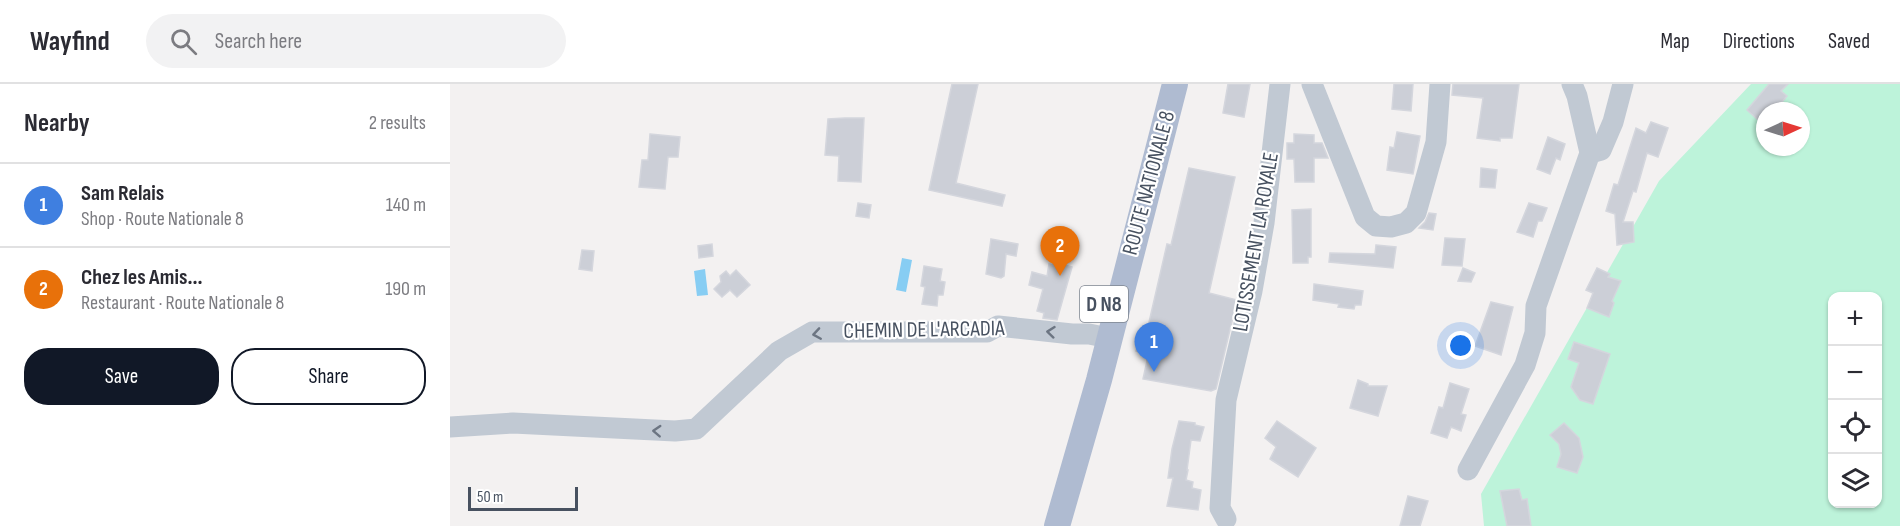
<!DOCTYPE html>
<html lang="en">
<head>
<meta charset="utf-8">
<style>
	:root { --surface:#fff; --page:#f2f2f3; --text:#2b2b33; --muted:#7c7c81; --line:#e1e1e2; --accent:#111827 }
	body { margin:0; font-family:"Sofia Sans Condensed",sans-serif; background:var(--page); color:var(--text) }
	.controls { position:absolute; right:18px; bottom:18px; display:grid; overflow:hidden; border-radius:12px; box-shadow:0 2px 4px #0004 }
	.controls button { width:54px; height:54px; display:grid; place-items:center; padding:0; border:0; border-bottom:2px solid var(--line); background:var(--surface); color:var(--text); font:30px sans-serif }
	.compass { position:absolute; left:1306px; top:18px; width:54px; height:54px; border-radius:50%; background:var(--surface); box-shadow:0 2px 4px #0004; rotate:86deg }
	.scale { position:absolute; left:18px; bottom:15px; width:110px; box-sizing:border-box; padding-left:6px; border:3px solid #475160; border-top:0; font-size:16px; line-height:21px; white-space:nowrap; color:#475160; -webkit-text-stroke:4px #fff; paint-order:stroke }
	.you { position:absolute; left:1011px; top:262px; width:21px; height:21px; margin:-15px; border:4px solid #fff; border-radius:50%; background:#1a73e8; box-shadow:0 0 0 9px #1a73e833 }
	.badge { display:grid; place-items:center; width:39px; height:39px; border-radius:50%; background:var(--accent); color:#fff; font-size:20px; font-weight:700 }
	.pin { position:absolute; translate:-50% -50px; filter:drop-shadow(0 2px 3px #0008) }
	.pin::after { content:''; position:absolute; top:32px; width:21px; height:18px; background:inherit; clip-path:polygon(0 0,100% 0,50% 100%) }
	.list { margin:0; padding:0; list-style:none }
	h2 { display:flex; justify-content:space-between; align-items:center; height:78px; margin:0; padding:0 24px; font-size:26px }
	h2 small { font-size:20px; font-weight:400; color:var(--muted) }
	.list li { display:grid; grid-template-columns:39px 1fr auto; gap:18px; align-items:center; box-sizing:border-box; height:84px; padding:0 24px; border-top:2px solid var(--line) }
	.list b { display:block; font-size:22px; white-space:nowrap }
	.list p { margin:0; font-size:20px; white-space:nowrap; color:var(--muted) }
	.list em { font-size:20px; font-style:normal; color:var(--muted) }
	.actions { display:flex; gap:12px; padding:18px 24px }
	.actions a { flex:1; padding:14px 0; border:2px solid var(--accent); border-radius:24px; text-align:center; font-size:21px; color:var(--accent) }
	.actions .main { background:var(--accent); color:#fff }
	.icon { flex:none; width:33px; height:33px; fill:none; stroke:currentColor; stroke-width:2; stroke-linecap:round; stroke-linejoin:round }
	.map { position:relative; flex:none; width:1450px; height:442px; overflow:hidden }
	header { display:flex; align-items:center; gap:36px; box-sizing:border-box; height:84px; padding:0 30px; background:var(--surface); border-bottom:2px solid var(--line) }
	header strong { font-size:28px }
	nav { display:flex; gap:33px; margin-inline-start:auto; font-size:21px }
	.search { width:420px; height:54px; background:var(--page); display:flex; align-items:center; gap:15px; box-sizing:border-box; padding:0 21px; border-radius:33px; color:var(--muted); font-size:22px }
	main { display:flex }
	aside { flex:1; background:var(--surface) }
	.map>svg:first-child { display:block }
</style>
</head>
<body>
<header>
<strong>Wayfind</strong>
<div class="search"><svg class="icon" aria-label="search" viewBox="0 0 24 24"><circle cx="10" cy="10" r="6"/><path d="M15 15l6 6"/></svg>Search here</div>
<nav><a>Map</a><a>Directions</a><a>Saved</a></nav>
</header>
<main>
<aside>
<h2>Nearby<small>2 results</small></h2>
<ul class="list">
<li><span class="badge" style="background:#3f7fe0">1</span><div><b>Sam Relais</b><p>Shop · Route Nationale 8</p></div><em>140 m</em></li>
<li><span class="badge" style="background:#e8710a">2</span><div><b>Chez les Amis...</b><p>Restaurant · Route Nationale 8</p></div><em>190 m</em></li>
</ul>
<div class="actions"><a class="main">Save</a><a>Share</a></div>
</aside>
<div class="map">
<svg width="1450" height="442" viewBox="0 0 1450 442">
	<rect width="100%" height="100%" fill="#f3f1f1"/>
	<path fill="#bdf3da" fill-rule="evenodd" d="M 1301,0 L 1450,0 L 1450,442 L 1034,442 L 1031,410 L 1209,97 ZM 1315,27 L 1351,27 L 1351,63 L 1315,63 ZM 1382,213 L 1428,213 L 1428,420 L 1382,420 Z"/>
	<g fill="#87cdf3">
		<path d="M 452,174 L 462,176 L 456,208 L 446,206 Z"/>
		<path d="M 255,185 L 258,211 L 247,212 L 244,187 Z"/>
	</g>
	<g fill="#cccfd7" stroke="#d4d6dd" stroke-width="1.5">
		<path d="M 502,0 L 528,0 L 506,99 L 555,111 L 552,122 L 479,106 Z"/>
		<path d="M 778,0 L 800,0 L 794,33 L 773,29 Z"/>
		<path d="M 944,0 L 963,0 L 961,27 L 942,25 Z"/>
		<path d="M 1003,0 L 1069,0 L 1062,54 L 1050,54 L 1050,57 L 1027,54 L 1033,14 L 1002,11 Z"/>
		<path d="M 1319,0 L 1338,0 L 1331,7 L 1337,12 L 1332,18 L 1335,20 L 1329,27 L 1315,27 L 1315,42 L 1297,26 Z"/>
		<path d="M 395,34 L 414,34 L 411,98 L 388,97 L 389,72 L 375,71 L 378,35 Z"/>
		<path d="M 1201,38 L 1218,44 L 1208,73 L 1197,69 L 1186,108 L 1183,107 L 1173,138 L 1183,138 L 1184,158 L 1167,161 L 1165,130 L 1156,127 L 1164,100 L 1168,101 L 1186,44 L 1196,49 Z"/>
		<path d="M 947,48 L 970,52 L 963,90 L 937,86 L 940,63 L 944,64 Z"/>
		<path d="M 200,50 L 230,53 L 228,73 L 218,73 L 215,105 L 189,103 L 192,76 L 198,76 Z"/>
		<path d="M 844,50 L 864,51 L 864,59 L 872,59 L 878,74 L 864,74 L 864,98 L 845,98 L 844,75 L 837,75 L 837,59 L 844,59 Z"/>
		<path d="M 1098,53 L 1115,60 L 1110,76 L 1106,74 L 1100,90 L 1087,85 Z"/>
		<path d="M 739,84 L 785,93 L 759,209 L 787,216 L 766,305 L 761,307 L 693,295 L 697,277 L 695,270 L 686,267 L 692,246 L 697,247 L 717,160 L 721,161 Z"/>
		<path d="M 1031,84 L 1047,86 L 1045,104 L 1030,103 Z"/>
		<path d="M 408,119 L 421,121 L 419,134 L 406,132 Z"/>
		<path d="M 1079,119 L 1097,124 L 1092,137 L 1088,137 L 1083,153 L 1067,148 Z"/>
		<path d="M 861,125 L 861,173 L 858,173 L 858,179 L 843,179 L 842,126 Z"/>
		<path d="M 979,129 L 986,130 L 983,146 L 969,144 L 975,138 Z"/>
		<path d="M 995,154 L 1015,155 L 1012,182 L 992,181 Z"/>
		<path d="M 541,155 L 568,160 L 566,172 L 556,170 L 554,192 L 551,194 L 536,190 Z"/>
		<path d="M 262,160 L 263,172 L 249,174 L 248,162 Z"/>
		<path d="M 926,161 L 946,163 L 943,184 L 879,178 L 880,169 L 925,170 Z"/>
		<path d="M 132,166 L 144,167 L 142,187 L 129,185 Z"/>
		<path d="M 604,178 L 622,183 L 607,236 L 593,234 L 594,229 L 587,227 L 593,205 L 579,201 L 582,188 L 597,192 L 599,180 L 603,181 Z"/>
		<path d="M 474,182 L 492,185 L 490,197 L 495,198 L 493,211 L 488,211 L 487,222 L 472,220 L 475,203 L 471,202 Z"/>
		<path d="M 1013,184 L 1025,189 L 1021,198 L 1008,197 Z"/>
		<path d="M 1147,184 L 1160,190 L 1158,193 L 1171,197 L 1162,217 L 1164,219 L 1159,233 L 1137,224 L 1143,209 L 1136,206 Z"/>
		<path d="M 286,186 L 300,201 L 287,213 L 280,206 L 272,213 L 264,205 L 271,198 L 270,192 L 276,187 L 280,192 Z"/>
		<path d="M 864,200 L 913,207 L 911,221 L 905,221 L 904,225 L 888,223 L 889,220 L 863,216 Z"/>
		<path d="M 1041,218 L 1063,223 L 1051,271 L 1025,262 Z"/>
		<path d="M 1124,258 L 1160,270 L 1143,320 L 1130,316 L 1121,303 L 1129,279 L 1118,275 Z"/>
		<path d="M 908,296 L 918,300 L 918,302 L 937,302 L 928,332 L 900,324 Z"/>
		<path d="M 1000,299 L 1019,305 L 1011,330 L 1016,331 L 1011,347 L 1001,343 L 997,354 L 981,349 L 989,323 L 993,324 Z"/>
		<path d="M 729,337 L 745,339 L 745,341 L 754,343 L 750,357 L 741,356 L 737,386 L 738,386 L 736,396 L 743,398 L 742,404 L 751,406 L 748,426 L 717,422 L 723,394 L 718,394 L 722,365 Z"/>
		<path d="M 827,337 L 866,364 L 848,393 L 820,375 L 826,363 L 815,354 Z"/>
		<path d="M 1114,339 L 1129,354 L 1133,373 L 1127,389 L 1107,383 L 1111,370 L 1109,360 L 1100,351 Z"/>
		<path d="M 1069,405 L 1072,416 L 1077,415 L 1081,442 L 1057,442 L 1050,407 Z"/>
		<path d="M 958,412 L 978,417 L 970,442 L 950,442 Z"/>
	</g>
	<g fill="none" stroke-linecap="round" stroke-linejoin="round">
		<g stroke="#c1c9d3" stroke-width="21">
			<path d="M 862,0 L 915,133 L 926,142 L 941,143 L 956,139 L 966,129 L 986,58 L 990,0"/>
			<path d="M 1140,69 L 1151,66 L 1163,38 L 1173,0"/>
			<path d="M 0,343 L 63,339 L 225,347 L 246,345 L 329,267 L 362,248 L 537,248 L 548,242 L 622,250 L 639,250 L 659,254"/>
			<path d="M 1018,386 L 1075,281 L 1085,249 L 1086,222 L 1140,69 L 1127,12 L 1122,0"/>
			<path d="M 776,435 L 770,424 L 776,316 L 802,207 L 814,139 L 830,0"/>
		</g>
		<path stroke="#afbbd1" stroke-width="26" d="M 607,442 L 649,296 L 725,0"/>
	</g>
	<defs><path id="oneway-chevron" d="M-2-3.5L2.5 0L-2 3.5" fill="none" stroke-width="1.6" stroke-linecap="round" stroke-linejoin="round" transform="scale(1.5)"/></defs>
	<g stroke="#6c7582">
		<use href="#oneway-chevron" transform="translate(601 248) rotate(-174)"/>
		<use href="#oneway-chevron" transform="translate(367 250) rotate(171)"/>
		<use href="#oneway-chevron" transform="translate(207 347) rotate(-177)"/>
	</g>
	<g text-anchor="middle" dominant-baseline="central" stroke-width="4.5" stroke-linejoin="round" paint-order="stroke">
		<rect fill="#fff" stroke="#7e8590" stroke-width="1.5" x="630" y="202" width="48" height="36" rx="4.5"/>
		<g font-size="21" font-weight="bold" fill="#475160">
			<text x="654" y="220">D N8</text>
		</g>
		<g font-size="22" fill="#475160" stroke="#fff">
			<text transform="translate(699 99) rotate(-75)">ROUTE NATIONALE 8</text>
			<text transform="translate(806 158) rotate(-80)">LOTISSEMENT LA ROYALE</text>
			<text transform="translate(474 246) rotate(-1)">CHEMIN DE L'ARCADIA</text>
		</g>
	</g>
</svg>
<div class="controls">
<button>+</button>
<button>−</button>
<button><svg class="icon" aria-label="locate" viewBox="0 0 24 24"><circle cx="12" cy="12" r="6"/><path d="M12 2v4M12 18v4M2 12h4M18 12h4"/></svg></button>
<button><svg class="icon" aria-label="layers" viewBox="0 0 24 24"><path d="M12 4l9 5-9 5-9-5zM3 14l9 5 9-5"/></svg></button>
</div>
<svg class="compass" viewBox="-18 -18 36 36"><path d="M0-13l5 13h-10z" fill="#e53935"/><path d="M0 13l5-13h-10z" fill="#7c7c81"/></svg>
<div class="scale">50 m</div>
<div class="you"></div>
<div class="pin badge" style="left:704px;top:288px;background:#3f7fe0">1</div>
<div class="pin badge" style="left:610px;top:192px;background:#e8710a">2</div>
</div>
</main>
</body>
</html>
